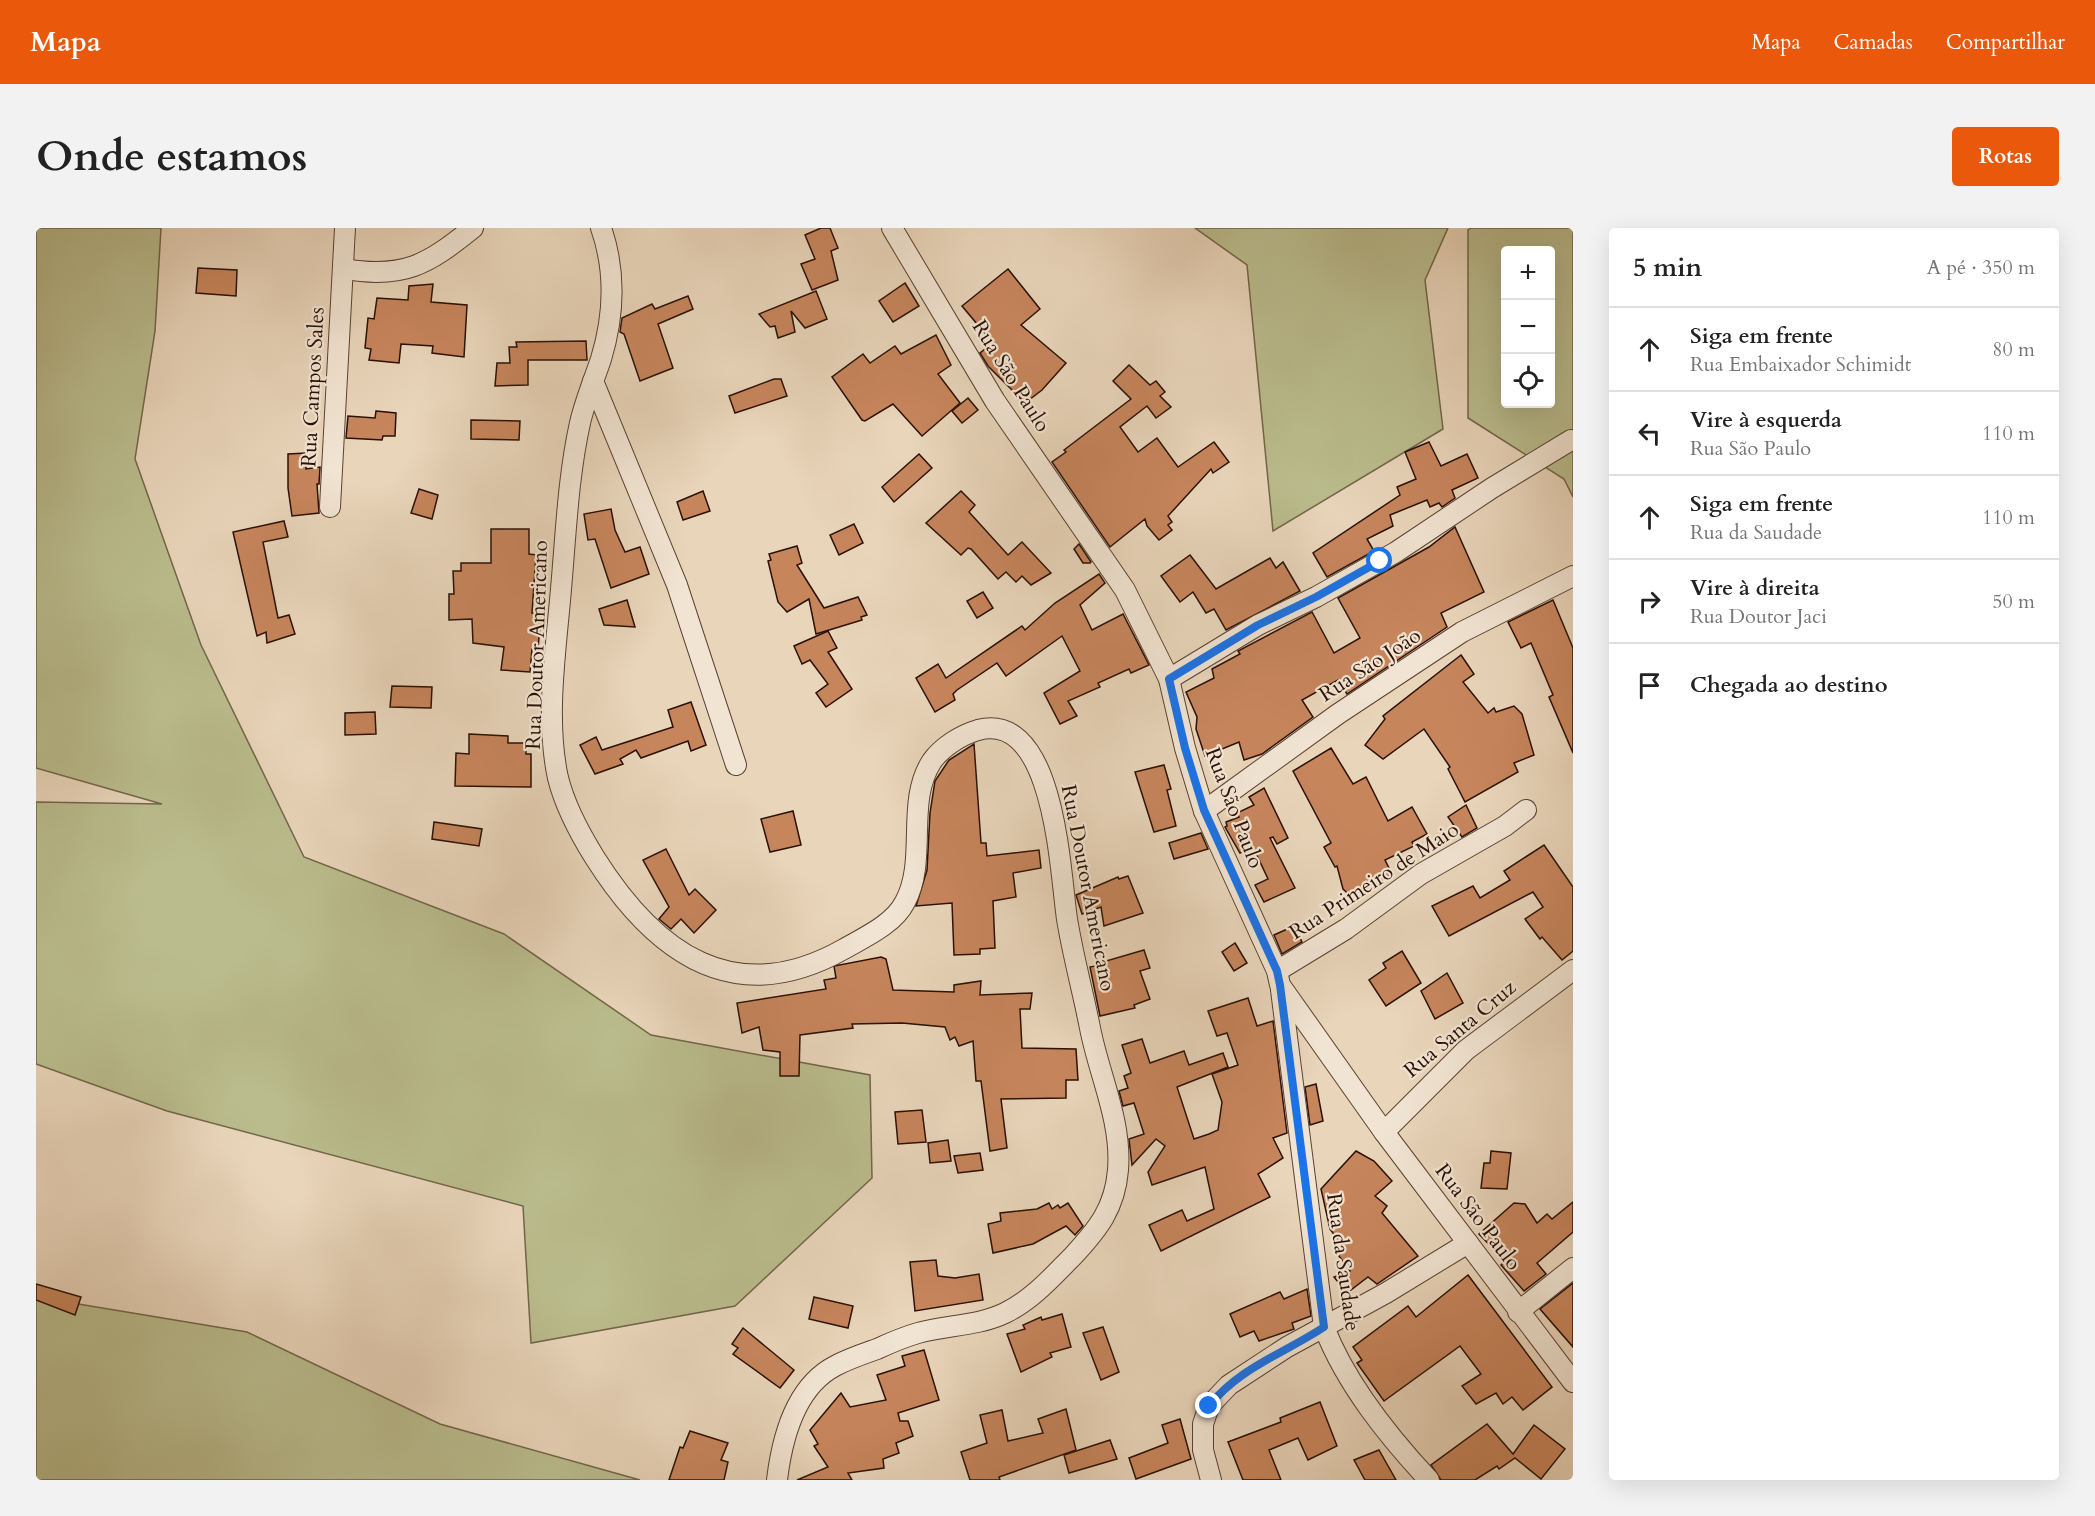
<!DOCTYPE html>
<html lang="pt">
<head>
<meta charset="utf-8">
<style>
	:root { --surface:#fff; --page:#f2f2f2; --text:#222; --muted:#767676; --line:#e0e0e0; --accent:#ea580c }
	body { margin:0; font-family:Cardo,serif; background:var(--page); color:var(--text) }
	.controls { position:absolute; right:18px; top:18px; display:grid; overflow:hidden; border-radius:6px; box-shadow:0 6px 24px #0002 }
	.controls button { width:54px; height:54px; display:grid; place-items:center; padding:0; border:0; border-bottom:2px solid var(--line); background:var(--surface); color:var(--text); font:30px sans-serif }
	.stop { position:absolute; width:18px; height:18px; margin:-14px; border:4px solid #1a73e8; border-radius:50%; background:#fff }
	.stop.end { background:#1a73e8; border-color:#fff; box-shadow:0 2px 6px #0008 }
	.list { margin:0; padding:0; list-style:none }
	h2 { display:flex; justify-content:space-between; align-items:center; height:78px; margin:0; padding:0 24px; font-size:26px }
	h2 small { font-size:20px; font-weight:400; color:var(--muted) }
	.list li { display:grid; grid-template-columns:39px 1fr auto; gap:18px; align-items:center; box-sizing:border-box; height:84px; padding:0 24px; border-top:2px solid var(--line) }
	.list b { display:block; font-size:22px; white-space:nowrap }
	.list p { margin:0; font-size:20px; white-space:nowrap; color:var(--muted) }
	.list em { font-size:20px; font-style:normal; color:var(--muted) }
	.icon { flex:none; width:33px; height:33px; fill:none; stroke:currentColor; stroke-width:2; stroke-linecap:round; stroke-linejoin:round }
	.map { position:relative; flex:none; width:1537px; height:1252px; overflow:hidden; border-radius:6px }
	header { display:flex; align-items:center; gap:36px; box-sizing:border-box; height:84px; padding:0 30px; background:var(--accent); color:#fff }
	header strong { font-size:28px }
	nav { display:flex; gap:33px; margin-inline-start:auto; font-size:21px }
	.intro { display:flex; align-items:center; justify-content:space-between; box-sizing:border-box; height:144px; padding:0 36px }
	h1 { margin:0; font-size:42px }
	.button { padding:15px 27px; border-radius:6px; background:var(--accent); color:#fff; font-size:21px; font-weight:700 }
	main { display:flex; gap:36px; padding:0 36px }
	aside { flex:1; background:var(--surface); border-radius:6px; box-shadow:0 6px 24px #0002 }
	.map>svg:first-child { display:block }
</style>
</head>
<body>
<header>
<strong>Mapa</strong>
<nav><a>Mapa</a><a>Camadas</a><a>Compartilhar</a></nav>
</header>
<div class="intro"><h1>Onde estamos</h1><a class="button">Rotas</a></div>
<main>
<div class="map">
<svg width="1537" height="1252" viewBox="0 0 1537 1252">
	<rect width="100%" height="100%" fill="#e9d5ba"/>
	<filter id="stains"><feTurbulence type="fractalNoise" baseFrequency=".00333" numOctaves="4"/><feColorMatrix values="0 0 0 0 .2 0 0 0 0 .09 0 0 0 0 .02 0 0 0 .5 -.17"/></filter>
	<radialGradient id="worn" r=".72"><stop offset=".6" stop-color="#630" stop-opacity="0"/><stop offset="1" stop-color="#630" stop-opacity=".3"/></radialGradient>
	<g fill="#babc8d" stroke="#726649" stroke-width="1.5" fill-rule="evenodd">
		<path d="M 0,0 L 125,0 L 119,103 L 99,231 L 165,417 L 268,629 L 468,706 L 615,807 L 834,847 L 836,950 L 699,1078 L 495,1115 L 487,978 L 131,883 L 0,836 L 0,574 L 126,576 L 0,540 Z"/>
		<path d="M 1159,0 L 1412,0 L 1389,52 L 1407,201 L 1237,303 L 1211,37 Z"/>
		<path d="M 1435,0 L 1537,0 L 1537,269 L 1528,251 L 1432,190 L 1432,2 ZM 1470,22 L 1514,22 L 1514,176 L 1470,176 Z"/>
		<path d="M 0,1069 L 211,1104 L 404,1196 L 604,1252 L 0,1252 Z"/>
	</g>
	<g fill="#c7855c" stroke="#2a1005" stroke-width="1.5">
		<path d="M 785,0 L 794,0 L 802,20 L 795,23 L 802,52 L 776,62 L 765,36 L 779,31 L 769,7 Z"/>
		<path d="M 162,40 L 201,42 L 200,68 L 160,65 Z"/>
		<path d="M 972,41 L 1004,81 L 985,97 L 1030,135 L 1006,162 L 989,175 L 952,138 L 944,125 L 957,115 L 926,78 Z"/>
		<path d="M 869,55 L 883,78 L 857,94 L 843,73 Z"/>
		<path d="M 397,56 L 395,74 L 431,77 L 428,129 L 396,125 L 397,118 L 365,116 L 363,135 L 333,132 L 335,121 L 329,120 L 332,90 L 338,91 L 341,70 L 372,72 L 373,58 Z"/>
		<path d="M 780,63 L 791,91 L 769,100 L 755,83 L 759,104 L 742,110 L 739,98 L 734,99 L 723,86 Z"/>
		<path d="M 652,68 L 657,81 L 622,96 L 637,140 L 604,153 L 588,106 L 584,104 L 586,90 L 616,76 L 619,81 Z"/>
		<path d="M 900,107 L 915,137 L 902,146 L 924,175 L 886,208 L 857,176 L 829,193 L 826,192 L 796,149 L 827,126 L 834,135 L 859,118 L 865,126 Z"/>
		<path d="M 550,113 L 551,132 L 492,132 L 492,157 L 459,158 L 461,135 L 474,135 L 473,119 L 481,119 L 480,114 Z"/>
		<path d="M 1093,137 L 1114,157 L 1120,153 L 1129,164 L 1124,168 L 1135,179 L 1120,190 L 1111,178 L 1084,199 L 1102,224 L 1121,210 L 1142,239 L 1178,214 L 1193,234 L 1177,245 L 1175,241 L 1132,288 L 1136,294 L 1132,297 L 1136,302 L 1123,312 L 1111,298 L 1109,291 L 1074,319 L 1016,234 L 1030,224 L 1028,222 L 1095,171 L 1077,153 Z"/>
		<path d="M 738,151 L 745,151 L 751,168 L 699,185 L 693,168 Z"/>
		<path d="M 932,170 L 942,182 L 926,195 L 916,183 Z"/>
		<path d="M 340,183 L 360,185 L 359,208 L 347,208 L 346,212 L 310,210 L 312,188 L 339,190 Z"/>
		<path d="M 435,192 L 484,193 L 483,212 L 435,211 Z"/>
		<path d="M 1393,214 L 1405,238 L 1431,226 L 1442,250 L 1416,262 L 1419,270 L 1406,279 L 1403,275 L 1394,279 L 1391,272 L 1354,287 L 1357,298 L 1331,311 L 1338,323 L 1291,349 L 1277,325 L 1364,267 L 1361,259 L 1380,251 L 1369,224 Z"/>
		<path d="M 270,225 L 270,241 L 284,239 L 283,256 L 281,256 L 283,285 L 256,288 L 252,260 L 252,226 Z"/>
		<path d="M 883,226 L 896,240 L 858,274 L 846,259 Z"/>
		<path d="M 383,261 L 402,267 L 396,291 L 375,285 Z"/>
		<path d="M 667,263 L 674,283 L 647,292 L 641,274 Z"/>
		<path d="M 925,263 L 939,277 L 933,284 L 972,327 L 986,314 L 1015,345 L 995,357 L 986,348 L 980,354 L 970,344 L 962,351 L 935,321 L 932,320 L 925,327 L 890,295 Z"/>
		<path d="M 575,281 L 579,302 L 589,324 L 604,319 L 613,346 L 575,360 L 559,311 L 552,312 L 548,286 Z"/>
		<path d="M 248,293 L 252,309 L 227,314 L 242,390 L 253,387 L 259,406 L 231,415 L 230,404 L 221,408 L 197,304 Z"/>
		<path d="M 818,296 L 827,315 L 803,327 L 794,307 Z"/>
		<path d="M 1419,299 L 1448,364 L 1405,385 L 1411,399 L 1311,466 L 1302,452 L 1266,472 L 1277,489 L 1226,526 L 1208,532 L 1203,514 L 1169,528 L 1160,501 L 1161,489 L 1150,464 L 1178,450 L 1176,441 L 1204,426 L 1202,423 L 1276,384 L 1298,425 L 1324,410 L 1302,370 L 1393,319 Z"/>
		<path d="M 455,301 L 493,301 L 493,326 L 500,327 L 496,385 L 505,386 L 502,421 L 496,421 L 494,444 L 465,442 L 468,419 L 437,415 L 436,391 L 413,392 L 413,366 L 418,366 L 417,343 L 425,343 L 425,335 L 455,335 Z"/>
		<path d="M 1043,316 L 1055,334 L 1054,335 L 1047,335 L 1038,321 Z"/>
		<path d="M 761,318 L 766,335 L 761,337 L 788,380 L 822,369 L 831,387 L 825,389 L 826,392 L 780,406 L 773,371 L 751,384 L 742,374 L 732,333 L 735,332 L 733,326 Z"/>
		<path d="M 1154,327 L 1180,361 L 1234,330 L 1240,340 L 1247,334 L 1264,363 L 1190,402 L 1178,381 L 1170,385 L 1157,364 L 1144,374 L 1125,348 Z"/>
		<path d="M 1063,346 L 1069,355 L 1044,377 L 1056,402 L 1087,386 L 1113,437 L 1095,445 L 1093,441 L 1062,455 L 1064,459 L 1032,473 L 1041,488 L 1024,496 L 1008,465 L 1044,443 L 1026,408 L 970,448 L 961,435 L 921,462 L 917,466 L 919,472 L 899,484 L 880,450 L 902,436 L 910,450 L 986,398 L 989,402 L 1019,375 Z"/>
		<path d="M 947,364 L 957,380 L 941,390 L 931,373 Z"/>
		<path d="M 591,372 L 599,399 L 568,397 L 563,381 Z"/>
		<path d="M 1517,372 L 1537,420 L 1537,525 L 1513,469 L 1517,467 L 1495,415 L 1485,420 L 1472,394 Z"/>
		<path d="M 792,403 L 801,420 L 792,424 L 816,461 L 790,479 L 780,465 L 792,456 L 774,432 L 766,436 L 758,418 Z"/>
		<path d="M 1425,427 L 1438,446 L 1427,454 L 1452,485 L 1458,480 L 1460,484 L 1478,478 L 1486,486 L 1498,527 L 1478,535 L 1482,544 L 1429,574 L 1412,541 L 1414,539 L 1388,501 L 1347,531 L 1329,517 L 1349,491 L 1347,488 Z"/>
		<path d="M 356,458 L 396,459 L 395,480 L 354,479 Z"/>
		<path d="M 655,474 L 670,517 L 655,523 L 652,513 L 605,530 L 600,522 L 584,531 L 587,536 L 559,546 L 544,517 L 560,509 L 566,522 L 637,499 L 632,482 Z"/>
		<path d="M 339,484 L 340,506 L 309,507 L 309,485 Z"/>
		<path d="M 433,506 L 472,508 L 472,515 L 490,515 L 490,526 L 495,526 L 495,559 L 419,558 L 420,525 L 433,526 Z"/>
		<path d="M 938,516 L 945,615 L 950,615 L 951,628 L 1003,622 L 1005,640 L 977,645 L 980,669 L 957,673 L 959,720 L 944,721 L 944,726 L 918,727 L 916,675 L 880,678 L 891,642 L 894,585 L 899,553 L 913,532 Z"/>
		<path d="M 1295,520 L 1317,556 L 1330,549 L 1352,593 L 1376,579 L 1391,606 L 1376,614 L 1378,618 L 1349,632 L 1357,648 L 1315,668 L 1307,661 L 1301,638 L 1299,639 L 1288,619 L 1295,615 L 1257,543 Z"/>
		<path d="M 1128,537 L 1135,561 L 1131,562 L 1140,598 L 1118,604 L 1099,544 Z"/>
		<path d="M 1228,560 L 1252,610 L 1241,616 L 1237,609 L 1234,610 L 1259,660 L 1228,674 L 1219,657 L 1232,651 L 1217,619 L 1204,625 L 1189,599 L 1191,598 L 1190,594 L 1203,589 L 1201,585 L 1218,577 L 1213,569 Z"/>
		<path d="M 1430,577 L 1441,600 L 1426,609 L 1412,589 Z"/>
		<path d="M 757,583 L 765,617 L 734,624 L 725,591 Z"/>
		<path d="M 398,594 L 446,601 L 443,618 L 396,611 Z"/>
		<path d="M 1165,605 L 1172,621 L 1138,631 L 1133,615 Z"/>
		<path d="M 1508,617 L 1537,659 L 1537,723 L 1526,732 L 1506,709 L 1504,711 L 1489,691 L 1507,679 L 1497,664 L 1413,708 L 1396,678 L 1437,658 L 1444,670 L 1474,652 L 1468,643 Z"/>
		<path d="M 630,621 L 653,667 L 659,661 L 680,682 L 658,705 L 645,691 L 635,701 L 623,691 L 633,679 L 607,632 Z"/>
		<path d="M 1092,648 L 1107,685 L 1068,698 L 1065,679 L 1046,686 L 1040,667 L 1082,649 L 1083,651 Z"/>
		<path d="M 1258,698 L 1266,714 L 1246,726 L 1238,707 Z"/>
		<path d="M 1199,715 L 1211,735 L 1198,743 L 1186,724 Z"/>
		<path d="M 1108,722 L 1114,740 L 1104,743 L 1114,771 L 1098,777 L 1099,780 L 1064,788 L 1054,739 L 1070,736 L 1070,733 Z"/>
		<path d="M 1366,723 L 1385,755 L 1350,778 L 1333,752 L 1350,740 L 1347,735 Z"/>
		<path d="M 845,729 L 850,731 L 857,762 L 918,764 L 918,757 L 945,753 L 944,767 L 996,765 L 994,781 L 984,781 L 986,820 L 1040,821 L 1042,852 L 1030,852 L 1030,870 L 965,871 L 971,920 L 954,923 L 945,853 L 940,853 L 937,813 L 923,818 L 919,809 L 914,812 L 909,799 L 866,795 L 816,796 L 817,800 L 764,807 L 763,848 L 744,848 L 744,824 L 727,822 L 723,799 L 706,805 L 701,775 L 790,761 L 788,752 L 800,750 L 798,738 Z"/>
		<path d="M 1411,745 L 1427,775 L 1399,791 L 1385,763 Z"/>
		<path d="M 1212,770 L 1221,798 L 1237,793 L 1251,905 L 1237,910 L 1247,930 L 1222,946 L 1234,969 L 1125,1023 L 1113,997 L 1146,982 L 1151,993 L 1178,981 L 1169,939 L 1116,957 L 1112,944 L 1129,918 L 1120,911 L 1096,937 L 1093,911 L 1108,906 L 1098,875 L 1087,878 L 1083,863 L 1092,860 L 1088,848 L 1095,845 L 1086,817 L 1106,811 L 1114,835 L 1148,823 L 1153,837 L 1187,825 L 1192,839 L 1141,859 L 1158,911 L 1173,906 L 1182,902 L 1186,874 L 1176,846 L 1202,837 L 1191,805 L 1181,808 L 1172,783 Z"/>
		<path d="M 1280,856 L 1287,893 L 1274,897 L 1269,859 Z"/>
		<path d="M 886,882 L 890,914 L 862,916 L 859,884 Z"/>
		<path d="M 912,912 L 915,933 L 894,935 L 892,915 Z"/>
		<path d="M 1320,923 L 1338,933 L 1356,953 L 1339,968 L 1351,978 L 1346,985 L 1382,1028 L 1341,1056 L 1332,1049 L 1311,1065 L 1298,1049 L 1314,1043 L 1300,1024 L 1307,1019 L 1294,1001 L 1285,961 Z"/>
		<path d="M 1455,923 L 1475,925 L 1471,961 L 1445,960 L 1448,935 L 1454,935 Z"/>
		<path d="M 944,925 L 947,942 L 922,945 L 918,928 Z"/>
		<path d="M 1537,974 L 1537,1004 L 1501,1035 L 1510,1046 L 1488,1063 L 1465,1037 L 1469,1033 L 1443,1006 L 1478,975 L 1489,976 L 1501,995 L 1511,986 L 1516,991 Z"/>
		<path d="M 1013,975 L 1016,981 L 1022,977 L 1024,980 L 1032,975 L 1047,998 L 1039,1007 L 1030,998 L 997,1016 L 957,1025 L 952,996 L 965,993 L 964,985 L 1001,981 Z"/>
		<path d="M 900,1032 L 902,1048 L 919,1050 L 943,1046 L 947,1072 L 879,1083 L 874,1034 Z"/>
		<path d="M 1432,1047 L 1516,1159 L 1487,1182 L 1476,1169 L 1467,1176 L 1460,1165 L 1440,1176 L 1426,1158 L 1445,1146 L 1424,1118 L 1348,1173 L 1321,1135 L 1326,1132 L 1317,1119 L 1372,1078 L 1380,1089 Z"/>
		<path d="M 1537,1055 L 1537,1119 L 1504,1081 Z"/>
		<path d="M 0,1056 L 45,1069 L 39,1087 L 0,1072 Z"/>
		<path d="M 1271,1061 L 1275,1088 L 1256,1095 L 1258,1101 L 1223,1113 L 1218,1103 L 1204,1109 L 1194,1086 L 1244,1064 L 1248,1071 Z"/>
		<path d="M 778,1069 L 817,1078 L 812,1100 L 773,1091 Z"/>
		<path d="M 1026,1086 L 1035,1119 L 1014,1125 L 1016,1129 L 985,1144 L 971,1106 L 989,1101 L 987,1097 L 1005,1089 L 1006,1092 Z"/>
		<path d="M 1067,1099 L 1083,1144 L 1065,1152 L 1047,1105 Z"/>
		<path d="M 707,1100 L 758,1142 L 744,1160 L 697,1126 L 702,1120 L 696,1116 Z"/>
		<path d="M 888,1122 L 903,1172 L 862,1185 L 864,1193 L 872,1193 L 877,1208 L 860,1215 L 863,1225 L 847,1231 L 848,1240 L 812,1245 L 816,1252 L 761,1252 L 792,1239 L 778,1218 L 782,1216 L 774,1202 L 805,1165 L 814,1179 L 850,1172 L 841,1147 L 869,1138 L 866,1128 Z"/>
		<path d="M 1284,1174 L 1301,1218 L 1272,1232 L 1262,1210 L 1233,1222 L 1245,1252 L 1207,1252 L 1192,1214 L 1245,1194 L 1244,1190 Z"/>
		<path d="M 1030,1181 L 1040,1222 L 963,1249 L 964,1252 L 934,1252 L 925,1224 L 951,1215 L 944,1187 L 966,1182 L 972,1213 L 1007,1205 L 1002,1191 Z"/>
		<path d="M 1144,1191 L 1155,1231 L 1100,1251 L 1093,1230 L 1132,1215 L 1126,1197 Z"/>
		<path d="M 1451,1196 L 1477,1226 L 1498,1197 L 1529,1221 L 1505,1251 L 1479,1230 L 1463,1241 L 1461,1238 L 1439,1252 L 1405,1252 L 1395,1237 Z"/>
		<path d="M 654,1203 L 692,1215 L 685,1232 L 692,1234 L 688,1252 L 633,1252 L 644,1219 L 647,1220 Z"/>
		<path d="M 1074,1212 L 1081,1231 L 1033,1245 L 1028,1227 Z"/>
		<path d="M 1343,1222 L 1360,1252 L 1329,1252 L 1318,1232 Z"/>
	</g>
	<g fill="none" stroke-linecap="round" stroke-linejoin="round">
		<defs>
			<g id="street">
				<path d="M 565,0 C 580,43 578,88 565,131 C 558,152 549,173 544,195 C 532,249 530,305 525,361 C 520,422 509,490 522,550 C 529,578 544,606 559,630 C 619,725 698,783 808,721 C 829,709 858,696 869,674 C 892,631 869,574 896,533 C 906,519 925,507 942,502 C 1019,482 1024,644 1031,691 C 1037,728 1047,764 1054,800 C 1063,847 1086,893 1082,942 C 1079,980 1062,1001 1037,1028 C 1016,1049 996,1072 969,1085 C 942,1098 911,1097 882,1105 C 868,1109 854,1115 841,1121 C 827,1126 812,1131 799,1138 C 759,1159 746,1210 741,1252"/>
				<path d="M 856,0 L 959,173 L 1089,362 L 1133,451 L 1149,520 L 1168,583 L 1241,743 L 1244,757 L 1348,904 L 1537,1154"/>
				<path d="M 308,41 C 368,51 391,37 437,0"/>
				<path d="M 557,153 L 641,357 L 700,537"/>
				<path d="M 294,279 L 309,0"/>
				<path d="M 1133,451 L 1222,397 L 1280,369 L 1360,324 L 1456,260 L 1535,212"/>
				<path d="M 1168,583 L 1302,486 L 1426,404 L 1537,348"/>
				<path d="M 1241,743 L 1310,701 L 1385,646 L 1469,598 L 1490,582"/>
				<path d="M 1245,762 L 1288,1099 C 1310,1156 1352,1208 1393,1252"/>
				<path d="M 1348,904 L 1430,822 L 1537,742"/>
				<path d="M 1482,1084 L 1537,1040"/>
				<path d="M 1175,1252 L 1167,1222 L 1167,1196 L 1173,1178 L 1193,1157 L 1251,1119 L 1350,1065 L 1432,1015"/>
			</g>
		</defs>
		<use href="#street" stroke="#5a4132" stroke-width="22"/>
		<use href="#street" stroke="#f1e4d2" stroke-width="20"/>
	</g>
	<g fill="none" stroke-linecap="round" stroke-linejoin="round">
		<path stroke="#1a73e8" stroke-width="8" d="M 1173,1178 C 1204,1139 1249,1125 1288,1099 L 1244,757 L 1241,743 L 1168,582 L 1149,520 L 1133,451 L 1222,397 L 1280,369 L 1344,333"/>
	</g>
	<g text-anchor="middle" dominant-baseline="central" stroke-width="4.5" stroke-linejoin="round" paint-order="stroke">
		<g font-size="21" fill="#2a1005" stroke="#f1e4d2">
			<text transform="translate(975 148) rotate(58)">Rua São Paulo</text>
			<text transform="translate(277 159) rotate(-87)">Rua Campos Sales</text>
			<text transform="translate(501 417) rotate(-88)">Rua Doutor Americano</text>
			<text transform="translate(1334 437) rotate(-33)">Rua São João</text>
			<text transform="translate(1198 580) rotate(69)">Rua São Paulo</text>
			<text transform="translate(1338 653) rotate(-33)">Rua Primeiro de Maio</text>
			<text transform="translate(1052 660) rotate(79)">Rua Doutor Americano</text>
			<text transform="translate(1424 801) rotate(-40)">Rua Santa Cruz</text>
			<text transform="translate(1442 989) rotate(53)">Rua São Paulo</text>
			<text transform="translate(1307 1034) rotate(82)">Rua da Saudade</text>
		</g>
	</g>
	<rect width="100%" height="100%" filter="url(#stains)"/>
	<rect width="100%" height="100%" fill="url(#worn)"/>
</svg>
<div class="controls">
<button>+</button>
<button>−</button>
<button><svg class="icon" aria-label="locate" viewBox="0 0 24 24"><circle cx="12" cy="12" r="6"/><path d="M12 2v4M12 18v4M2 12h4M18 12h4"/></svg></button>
</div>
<div class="stop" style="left:1344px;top:333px"></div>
<div class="stop end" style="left:1173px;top:1178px"></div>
</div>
<aside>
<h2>5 min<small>A pé · 350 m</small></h2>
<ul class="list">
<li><svg class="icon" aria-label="ahead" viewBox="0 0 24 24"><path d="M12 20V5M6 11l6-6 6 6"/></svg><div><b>Siga em frente</b><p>Rua Embaixador Schimidt</p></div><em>80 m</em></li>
<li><svg class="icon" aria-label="left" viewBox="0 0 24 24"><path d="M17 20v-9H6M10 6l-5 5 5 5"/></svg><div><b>Vire à esquerda</b><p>Rua São Paulo</p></div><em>110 m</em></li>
<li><svg class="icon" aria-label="ahead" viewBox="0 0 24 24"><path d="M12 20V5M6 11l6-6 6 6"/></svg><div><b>Siga em frente</b><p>Rua da Saudade</p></div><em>110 m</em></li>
<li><svg class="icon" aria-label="right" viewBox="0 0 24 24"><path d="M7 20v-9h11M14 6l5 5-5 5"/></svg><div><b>Vire à direita</b><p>Rua Doutor Jaci</p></div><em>50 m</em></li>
<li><svg class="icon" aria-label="arrive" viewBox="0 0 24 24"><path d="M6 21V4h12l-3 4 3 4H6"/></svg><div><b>Chegada ao destino</b></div></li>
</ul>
</aside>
</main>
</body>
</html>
